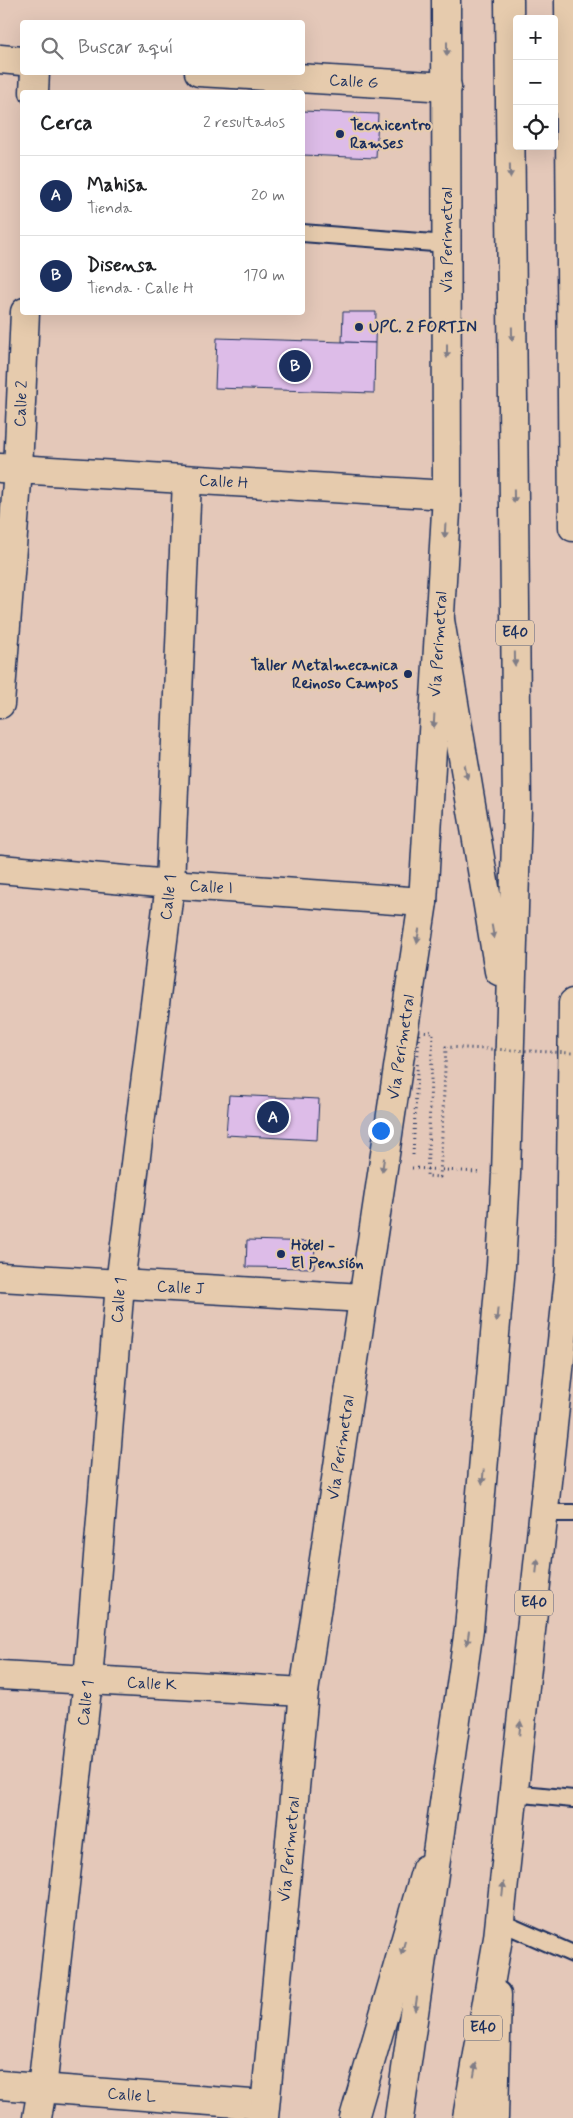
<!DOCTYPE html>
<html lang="es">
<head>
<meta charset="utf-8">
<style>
	:root { --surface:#fff; --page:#f6f6f6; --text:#202124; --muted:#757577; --line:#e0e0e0; --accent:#1b2f5e }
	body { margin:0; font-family:Mynerve,sans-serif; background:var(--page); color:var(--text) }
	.controls { position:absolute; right:15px; top:15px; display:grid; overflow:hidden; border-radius:5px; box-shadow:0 5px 20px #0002 }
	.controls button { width:45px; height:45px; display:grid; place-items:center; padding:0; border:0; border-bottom:1px solid var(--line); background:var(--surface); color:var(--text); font:25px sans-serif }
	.you { position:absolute; left:380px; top:1130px; width:18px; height:18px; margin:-12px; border:4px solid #fff; border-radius:50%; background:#1a73e8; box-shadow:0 0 0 8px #1a73e833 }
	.badge { display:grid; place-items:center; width:32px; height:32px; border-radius:50%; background:var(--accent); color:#fff; font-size:16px; font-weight:700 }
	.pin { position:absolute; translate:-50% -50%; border:2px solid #fff; box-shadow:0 1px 5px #0006 }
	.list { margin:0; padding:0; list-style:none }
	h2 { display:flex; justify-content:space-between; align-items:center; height:65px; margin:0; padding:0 20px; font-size:21px }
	h2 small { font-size:16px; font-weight:400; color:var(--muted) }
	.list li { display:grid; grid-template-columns:32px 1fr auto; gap:15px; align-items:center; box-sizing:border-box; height:80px; padding:0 20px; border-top:1px solid var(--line) }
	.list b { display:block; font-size:19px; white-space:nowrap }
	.list p { margin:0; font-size:16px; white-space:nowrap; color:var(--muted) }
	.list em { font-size:16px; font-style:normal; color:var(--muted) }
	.icon { flex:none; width:28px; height:28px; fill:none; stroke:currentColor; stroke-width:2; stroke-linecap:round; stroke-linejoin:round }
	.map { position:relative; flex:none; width:573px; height:2118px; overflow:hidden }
	.search { position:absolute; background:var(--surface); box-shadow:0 5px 20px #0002; left:20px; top:20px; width:285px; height:55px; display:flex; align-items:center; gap:12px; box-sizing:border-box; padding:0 18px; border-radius:5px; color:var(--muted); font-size:19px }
	.panel { position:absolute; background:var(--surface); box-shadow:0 5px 20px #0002; left:20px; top:90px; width:285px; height:225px; border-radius:5px }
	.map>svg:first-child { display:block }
</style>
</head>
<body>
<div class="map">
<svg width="573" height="2118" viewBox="0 0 573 2118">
	<rect width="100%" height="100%" fill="#e4c8b9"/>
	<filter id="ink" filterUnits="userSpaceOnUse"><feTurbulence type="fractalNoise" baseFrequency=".02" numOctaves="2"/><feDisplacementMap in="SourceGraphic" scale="10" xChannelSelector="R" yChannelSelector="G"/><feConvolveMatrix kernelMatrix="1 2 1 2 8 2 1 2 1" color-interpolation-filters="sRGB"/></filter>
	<g filter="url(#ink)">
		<g fill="#ddbce8" stroke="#1b2f5e">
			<path d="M 302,111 L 378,114 L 376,158 L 302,155 Z"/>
			<path d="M 343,312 L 376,312 L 375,343 L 342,342 Z"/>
			<path d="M 217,338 L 375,343 L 374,393 L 215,388 Z"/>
			<path d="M 229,1095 L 319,1099 L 317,1140 L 226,1135 Z"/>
			<path d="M 247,1240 L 315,1242 L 314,1268 L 246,1267 Z"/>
		</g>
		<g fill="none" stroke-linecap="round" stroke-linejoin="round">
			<defs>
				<g id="lane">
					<path d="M 302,233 L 447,244"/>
					<path d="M 543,1513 L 573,1513"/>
					<path d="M 513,1793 L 573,1799"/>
					<path d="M 500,1922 L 573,1954"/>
				</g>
				<g id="street">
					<path d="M 0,59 L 22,61"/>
					<path id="s1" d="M 199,72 L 447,87"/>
					<path d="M 34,92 L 35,72"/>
					<path id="s2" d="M 0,468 L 447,495"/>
					<path id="s3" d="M 0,704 L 18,469 L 25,312"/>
					<path id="s4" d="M 0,869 L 170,884 L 423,902"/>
					<path id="s5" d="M 0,1277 L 363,1298"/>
					<path id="s6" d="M 0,1675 L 304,1692"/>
					<path id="s7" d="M 0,2085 L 264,2105"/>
					<path id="s8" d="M 37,2118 L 42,2089 L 88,1680 L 120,1284 L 170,884 L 187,480"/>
				</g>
				<g id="secondary">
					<path id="s9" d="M 264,2118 L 304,1692 L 423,902 L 447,495 L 446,0"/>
					<path d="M 354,2118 L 426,1869"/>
					<path d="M 494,2118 L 497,1995"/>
				</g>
				<g id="highway">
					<path d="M 569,0 L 573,527"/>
					<path d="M 440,620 L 499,971"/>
					<path d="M 399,2118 L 469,1629 L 501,1266 L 506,1174 L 517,808 L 509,0"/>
					<path d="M 467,2118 L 498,1938 L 570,1267 L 573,1003"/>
				</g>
			</defs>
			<use href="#lane" stroke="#1b2f5e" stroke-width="20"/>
			<use href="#street" stroke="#1b2f5e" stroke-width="31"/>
			<use href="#secondary" stroke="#1b2f5e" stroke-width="31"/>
			<use href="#highway" stroke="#1b2f5e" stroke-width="31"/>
			<path stroke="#1b2f5e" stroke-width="3" stroke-dasharray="1 4" stroke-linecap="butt" d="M 412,1168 L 478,1172"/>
			<use href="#lane" stroke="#e6cbad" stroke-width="16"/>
			<use href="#street" stroke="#e6cbad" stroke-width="28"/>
			<use href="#secondary" stroke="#e6cbad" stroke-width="28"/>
			<use href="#highway" stroke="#e6cbad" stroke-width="28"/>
			<path stroke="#1b2f5e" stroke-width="3" stroke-dasharray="1 4" stroke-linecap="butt" d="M 413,1155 L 419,1031 L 433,1032 L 427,1176 L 440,1177 L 446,1047 L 573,1053"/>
		</g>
		<defs><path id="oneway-solid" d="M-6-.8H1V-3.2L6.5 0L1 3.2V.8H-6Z" transform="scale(1.25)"/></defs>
		<g fill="#807d86">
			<use href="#oneway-solid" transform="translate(447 49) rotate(90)"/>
			<use href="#oneway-solid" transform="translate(510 171) rotate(89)"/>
			<use href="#oneway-solid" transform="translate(512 334) rotate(89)"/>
			<use href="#oneway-solid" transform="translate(447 351) rotate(90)"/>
			<use href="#oneway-solid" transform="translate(514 496) rotate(89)"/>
			<use href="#oneway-solid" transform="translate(445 531) rotate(93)"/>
			<use href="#oneway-solid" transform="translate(515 659) rotate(89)"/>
			<use href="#oneway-solid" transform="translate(434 721) rotate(93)"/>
			<use href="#oneway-solid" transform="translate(466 772) rotate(80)"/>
			<use href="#oneway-solid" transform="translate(493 932) rotate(80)"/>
			<use href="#oneway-solid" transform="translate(418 936) rotate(99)"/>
			<use href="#oneway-solid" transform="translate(383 1165) rotate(99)"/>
			<use href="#oneway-solid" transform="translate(497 1315) rotate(95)"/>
			<use href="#oneway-solid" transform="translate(483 1477) rotate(95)"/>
			<use href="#oneway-solid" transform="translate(537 1566) rotate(-84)"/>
			<use href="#oneway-solid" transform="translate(468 1638) rotate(98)"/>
			<use href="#oneway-solid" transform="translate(520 1728) rotate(-84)"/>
			<use href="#oneway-solid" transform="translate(503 1889) rotate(-84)"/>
			<use href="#oneway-solid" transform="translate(403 1948) rotate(106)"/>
			<use href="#oneway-solid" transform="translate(416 2004) rotate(98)"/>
			<use href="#oneway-solid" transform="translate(475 2070) rotate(-80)"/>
		</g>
	</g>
	<g fill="#1b2f5e" stroke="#e6cbad" stroke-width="2">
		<circle cx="340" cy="134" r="5"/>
		<circle cx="359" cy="327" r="5"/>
		<circle cx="408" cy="674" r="5"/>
		<circle cx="281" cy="1254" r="5"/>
	</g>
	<g text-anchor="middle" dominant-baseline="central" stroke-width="4.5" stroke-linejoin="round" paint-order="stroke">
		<g fill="#e6cbad" stroke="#585e76" stroke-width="1">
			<rect x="496" y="620.5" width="38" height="25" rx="4"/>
			<rect x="515" y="1590.5" width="38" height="25" rx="4"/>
			<rect x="464" y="2015.5" width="38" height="25" rx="4"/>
		</g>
		<g font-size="15" font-weight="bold" fill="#1b2f5e">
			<text x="515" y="633">E40</text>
			<text x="534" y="1603">E40</text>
			<text x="483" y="2028">E40</text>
		</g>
		<g font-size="16" fill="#1b2f5e" stroke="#e6cbad">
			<text stroke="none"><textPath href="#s1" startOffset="155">Calle G</textPath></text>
			<text transform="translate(447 240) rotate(-90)">Vía Perimetral</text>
			<text stroke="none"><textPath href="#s3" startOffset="301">Calle 2</textPath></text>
			<text stroke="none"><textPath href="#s2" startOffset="224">Calle H</textPath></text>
			<text stroke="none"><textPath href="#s9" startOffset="1485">Vía Perimetral</textPath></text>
			<text stroke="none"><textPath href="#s4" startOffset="212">Calle I</textPath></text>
			<text stroke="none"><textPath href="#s8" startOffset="1228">Calle 1</textPath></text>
			<text stroke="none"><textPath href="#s9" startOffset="1080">Vía Perimetral</textPath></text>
			<text stroke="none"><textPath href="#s5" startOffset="181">Calle J</textPath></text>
			<text stroke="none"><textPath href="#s8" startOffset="822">Calle 1</textPath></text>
			<text stroke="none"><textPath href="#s9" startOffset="675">Vía Perimetral</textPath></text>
			<text stroke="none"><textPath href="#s6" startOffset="152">Calle K</textPath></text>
			<text stroke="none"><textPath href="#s8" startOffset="418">Calle 1</textPath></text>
			<text stroke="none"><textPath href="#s9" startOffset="270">Vía Perimetral</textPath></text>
			<text stroke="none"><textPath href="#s7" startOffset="132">Calle L</textPath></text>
		</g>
		<g font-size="16" font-weight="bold" fill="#1b2f5e" stroke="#e6cbad" text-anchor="start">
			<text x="350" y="125">Tecnicentro<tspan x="350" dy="18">Ramses</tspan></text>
			<text x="369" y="327">UPC. 2 FORTIN</text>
			<text x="398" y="665" text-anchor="end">Taller Metalmecanica<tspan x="398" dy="18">Reinoso Campos</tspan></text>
			<text x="291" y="1245">Hotel -<tspan x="291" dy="18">El Pensión</tspan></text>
		</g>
	</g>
</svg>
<div class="controls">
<button>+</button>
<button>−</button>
<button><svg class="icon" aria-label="locate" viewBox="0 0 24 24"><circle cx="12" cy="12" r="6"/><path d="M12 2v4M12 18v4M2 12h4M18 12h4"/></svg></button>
</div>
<div class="you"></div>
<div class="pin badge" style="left:273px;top:1117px">A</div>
<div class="pin badge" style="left:295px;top:366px">B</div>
<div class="search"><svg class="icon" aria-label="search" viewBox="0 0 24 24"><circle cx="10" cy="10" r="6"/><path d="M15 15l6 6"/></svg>Buscar aquí</div>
<section class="panel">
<h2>Cerca<small>2 resultados</small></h2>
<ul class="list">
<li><span class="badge">A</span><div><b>Mahisa</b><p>Tienda</p></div><em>20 m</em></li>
<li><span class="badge">B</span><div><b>Disensa</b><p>Tienda · Calle H</p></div><em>170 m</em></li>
</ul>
</section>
</div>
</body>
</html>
